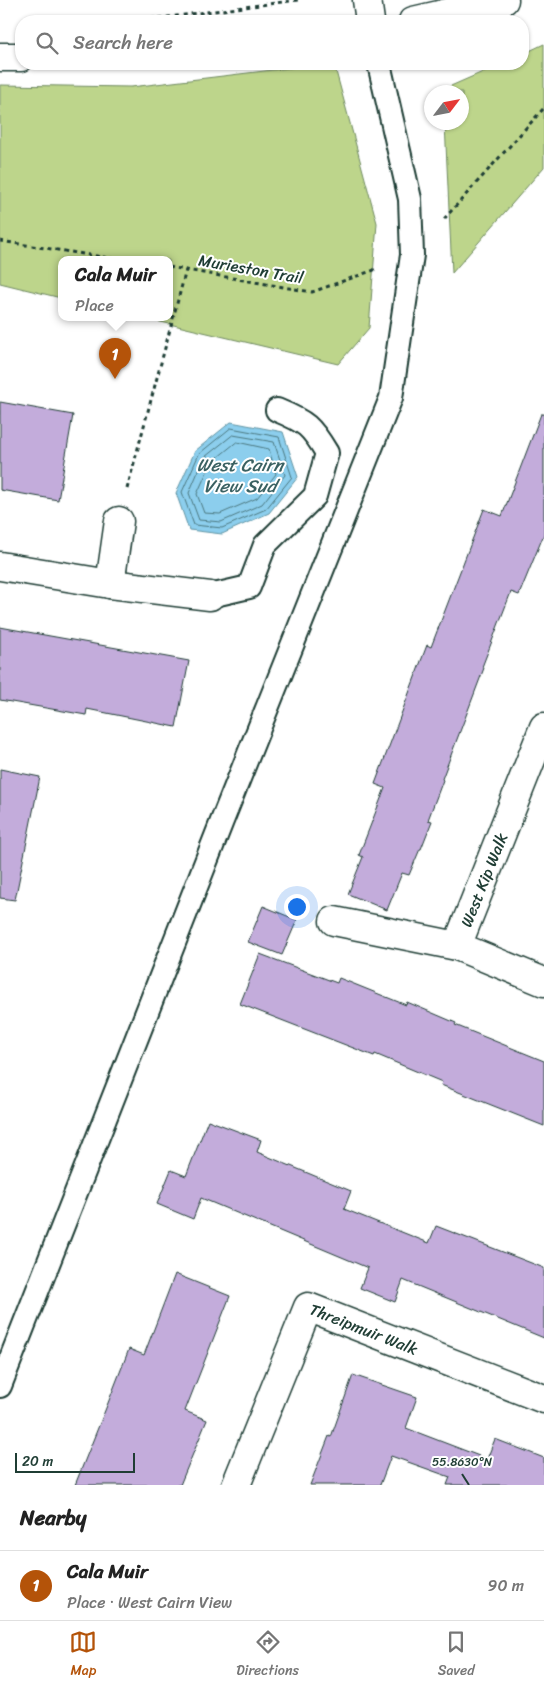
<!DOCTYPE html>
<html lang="en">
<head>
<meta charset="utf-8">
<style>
	:root { --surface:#fff; --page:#f6f6f6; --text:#222; --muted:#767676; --line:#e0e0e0; --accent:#b45309 }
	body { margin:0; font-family:Sriracha,sans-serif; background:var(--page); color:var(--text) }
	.compass { position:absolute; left:424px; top:85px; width:45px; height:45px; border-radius:50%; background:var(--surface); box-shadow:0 1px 4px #0004; rotate:58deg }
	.scale { position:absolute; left:15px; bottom:12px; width:120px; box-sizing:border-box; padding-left:5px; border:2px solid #1f3d34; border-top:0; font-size:14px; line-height:18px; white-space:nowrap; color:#1f3d34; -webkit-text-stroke:4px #fff; paint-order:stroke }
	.you { position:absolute; left:296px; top:906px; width:18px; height:18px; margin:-12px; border:4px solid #fff; border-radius:50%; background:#1a73e8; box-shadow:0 0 0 8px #1a73e833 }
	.badge { display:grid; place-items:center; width:32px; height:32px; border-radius:50%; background:var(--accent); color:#fff; font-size:16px; font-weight:700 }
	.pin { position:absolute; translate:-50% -41px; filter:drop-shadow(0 1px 2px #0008) }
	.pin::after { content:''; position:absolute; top:26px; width:18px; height:15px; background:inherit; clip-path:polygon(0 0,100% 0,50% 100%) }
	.popup { position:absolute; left:58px; top:256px; width:115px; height:65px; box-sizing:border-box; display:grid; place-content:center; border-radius:10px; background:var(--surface); filter:drop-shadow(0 1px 4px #0005); font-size:16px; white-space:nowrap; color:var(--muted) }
	.popup b { font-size:19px; color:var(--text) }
	.popup::after { content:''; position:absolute; left:50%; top:100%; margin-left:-10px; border:10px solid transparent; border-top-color:var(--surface) }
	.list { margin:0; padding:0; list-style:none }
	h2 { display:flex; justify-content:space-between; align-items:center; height:65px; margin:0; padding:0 20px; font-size:21px }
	h2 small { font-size:16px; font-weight:400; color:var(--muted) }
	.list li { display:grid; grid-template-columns:32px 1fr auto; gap:15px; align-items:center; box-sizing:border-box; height:70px; padding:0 20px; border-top:1px solid var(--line) }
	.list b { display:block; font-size:19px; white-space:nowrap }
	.list p { margin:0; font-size:16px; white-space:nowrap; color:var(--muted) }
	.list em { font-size:16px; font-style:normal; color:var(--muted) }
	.icon { flex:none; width:28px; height:28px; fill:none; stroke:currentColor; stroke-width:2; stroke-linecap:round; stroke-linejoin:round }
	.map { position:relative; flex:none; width:544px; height:1485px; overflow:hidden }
	.search { position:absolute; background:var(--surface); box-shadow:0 1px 4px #0004; left:15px; right:15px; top:15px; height:55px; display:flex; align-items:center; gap:12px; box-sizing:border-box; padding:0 18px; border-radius:20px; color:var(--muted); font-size:19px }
	.sheet { height:135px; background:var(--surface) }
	nav { display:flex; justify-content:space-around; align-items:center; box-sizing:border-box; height:70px; border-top:1px solid var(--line); background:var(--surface); font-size:14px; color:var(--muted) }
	nav a { display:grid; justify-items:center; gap:2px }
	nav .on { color:var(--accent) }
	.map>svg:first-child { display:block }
</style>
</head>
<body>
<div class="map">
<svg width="544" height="1485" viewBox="0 0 544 1485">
	<rect width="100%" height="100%" fill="#fff"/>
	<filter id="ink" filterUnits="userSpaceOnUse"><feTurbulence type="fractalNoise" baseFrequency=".02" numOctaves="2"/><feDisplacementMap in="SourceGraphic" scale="10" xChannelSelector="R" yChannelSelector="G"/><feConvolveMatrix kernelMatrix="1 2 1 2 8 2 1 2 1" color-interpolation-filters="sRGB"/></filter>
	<g filter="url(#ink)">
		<g fill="#bdd58b" stroke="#6e8960">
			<path d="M 544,44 L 544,167 L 452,273 L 445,123 L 462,122 L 462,92 L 444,92 L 444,89 L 501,64 L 523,64 L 523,54 Z"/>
			<path d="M 323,64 L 334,64 L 377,223 L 369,328 L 338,364 L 144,318 L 169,318 L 169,260 L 61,260 L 61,298 L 0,283 L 0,85 L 131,87 Z"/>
		</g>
		<path fill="#8cceed" stroke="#6094a3" d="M 231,422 L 283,432 L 298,477 L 269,513 L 222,534 L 189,530 L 176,493 L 195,451 Z"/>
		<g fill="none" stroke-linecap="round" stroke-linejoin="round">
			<g stroke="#4b777e" stroke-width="1">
				<path d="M 231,428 L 279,437 L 292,477 L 266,509 L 222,528 L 194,525 L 182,492 L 199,454 Z"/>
				<path d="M 233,435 L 274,442 L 285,475 L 262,504 L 221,522 L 199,520 L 189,493 L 204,458 Z"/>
				<path d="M 237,442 L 269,449 L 276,474 L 257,498 L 220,514 L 204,513 L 197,494 L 211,463 Z"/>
			</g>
		</g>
		<g fill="#c3acdb" stroke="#1f3d34">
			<path d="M 0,402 L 73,415 L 58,500 L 0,490 Z"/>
			<path d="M 541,414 L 544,414 L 544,534 L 519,595 L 511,592 L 482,667 L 484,668 L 442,779 L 443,780 L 428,820 L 432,821 L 421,849 L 420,849 L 409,875 L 402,873 L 387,910 L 348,894 L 363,857 L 359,855 L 385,788 L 375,784 L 427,645 L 431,647 L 484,509 L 502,516 Z"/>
			<path d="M 0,627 L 189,661 L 176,727 L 87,709 L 86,715 L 0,700 Z"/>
			<path d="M 0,769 L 40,777 L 15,900 L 0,898 Z"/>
			<path d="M 263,906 L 297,920 L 282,955 L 248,942 Z"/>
			<path d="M 260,954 L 337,983 L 339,978 L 406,1005 L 407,1002 L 456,1023 L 455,1025 L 544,1061 L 544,1126 L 441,1085 L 442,1082 L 375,1054 L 374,1056 L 240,1004 Z"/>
			<path d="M 208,1120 L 261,1140 L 257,1152 L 351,1191 L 344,1209 L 429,1243 L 436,1226 L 544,1268 L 544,1338 L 403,1280 L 395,1302 L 360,1288 L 368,1268 L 201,1198 L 193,1219 L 157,1204 L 171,1170 L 186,1176 Z"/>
			<path d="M 175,1274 L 230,1296 L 185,1411 L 207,1420 L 180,1485 L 75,1485 L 108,1403 L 129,1349 L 144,1355 Z"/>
			<path d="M 353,1375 L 417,1397 L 406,1428 L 487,1459 L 495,1439 L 544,1458 L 544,1485 L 447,1485 L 450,1477 L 391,1456 L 380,1485 L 310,1485 L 329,1436 L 331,1437 Z"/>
		</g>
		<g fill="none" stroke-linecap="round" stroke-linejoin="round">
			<defs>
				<g id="service">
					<path d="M 210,596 L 249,587 L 265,545 L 315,496 L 327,453 C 311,426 306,422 277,410"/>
					<path d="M 0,1386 L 222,821 L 391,398 L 412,255 L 410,199 L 379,64"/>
				</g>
				<g id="minor">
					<path d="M 367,0 L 370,21"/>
					<path d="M 0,566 L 110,584 L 119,521"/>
					<path d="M 110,584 L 210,596"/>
					<path d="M 544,727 L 457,946 L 544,982"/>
					<path d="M 334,921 L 457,946"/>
					<path id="s1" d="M 236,1485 L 308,1307 L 544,1399"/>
				</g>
				<g id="tertiary">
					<path d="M 413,21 L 504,0"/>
					<path d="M 0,57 L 21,57"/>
				</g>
			</defs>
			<use href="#service" stroke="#1f3d34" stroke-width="26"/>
			<use href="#minor" stroke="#1f3d34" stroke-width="31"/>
			<use href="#tertiary" stroke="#1f3d34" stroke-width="31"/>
			<g stroke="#1f3d34" stroke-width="3" stroke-dasharray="4 4" stroke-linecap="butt">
				<path d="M 87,21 L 161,18 L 298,0"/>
				<path d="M 444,219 L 544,108"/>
				<path d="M 0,241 L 122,260"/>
				<path d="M 169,267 L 312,292 L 377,269"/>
				<path d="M 127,489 L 186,270"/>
			</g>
			<use href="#service" stroke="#fff" stroke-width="22"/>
			<use href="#minor" stroke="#fff" stroke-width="28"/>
			<use href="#tertiary" stroke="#fff" stroke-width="28"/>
		</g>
	</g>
	<path fill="none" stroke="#1f3d34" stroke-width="2" d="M 462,1474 L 469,1485"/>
	<g text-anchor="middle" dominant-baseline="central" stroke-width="4" stroke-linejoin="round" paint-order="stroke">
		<g font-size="16" fill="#1f3d34" stroke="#fff">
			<text transform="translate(251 269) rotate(10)">Murieston Trail</text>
			<text transform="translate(484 880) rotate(-68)">West Kip Walk</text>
			<text stroke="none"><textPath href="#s1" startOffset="252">Threipmuir Walk</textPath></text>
		</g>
		<g font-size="18" font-style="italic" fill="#3a6162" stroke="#fff">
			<text x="240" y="465">West Cairn<tspan x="240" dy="21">View Sud</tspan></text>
		</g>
	</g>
	<g font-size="12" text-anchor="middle" fill="#1f3d34" stroke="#fff" stroke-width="4" stroke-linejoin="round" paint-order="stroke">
		<text x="462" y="1466">55.8630°N</text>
	</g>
</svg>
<svg class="compass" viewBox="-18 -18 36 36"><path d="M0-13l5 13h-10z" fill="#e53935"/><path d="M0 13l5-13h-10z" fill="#767676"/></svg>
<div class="scale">20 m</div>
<div class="you"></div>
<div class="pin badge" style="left:115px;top:379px">1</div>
<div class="popup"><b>Cala Muir</b>Place</div>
<div class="search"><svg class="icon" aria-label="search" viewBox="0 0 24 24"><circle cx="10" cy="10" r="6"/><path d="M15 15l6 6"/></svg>Search here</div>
</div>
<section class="sheet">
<h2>Nearby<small></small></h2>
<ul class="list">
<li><span class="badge">1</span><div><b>Cala Muir</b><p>Place · West Cairn View</p></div><em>90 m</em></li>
</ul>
</section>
<nav>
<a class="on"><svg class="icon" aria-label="map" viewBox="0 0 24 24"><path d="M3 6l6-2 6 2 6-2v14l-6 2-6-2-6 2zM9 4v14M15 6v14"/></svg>Map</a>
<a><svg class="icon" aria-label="directions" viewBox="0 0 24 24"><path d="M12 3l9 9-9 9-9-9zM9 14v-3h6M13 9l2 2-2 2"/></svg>Directions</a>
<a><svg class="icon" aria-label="saved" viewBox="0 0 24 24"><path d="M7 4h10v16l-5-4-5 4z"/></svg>Saved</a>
</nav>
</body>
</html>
